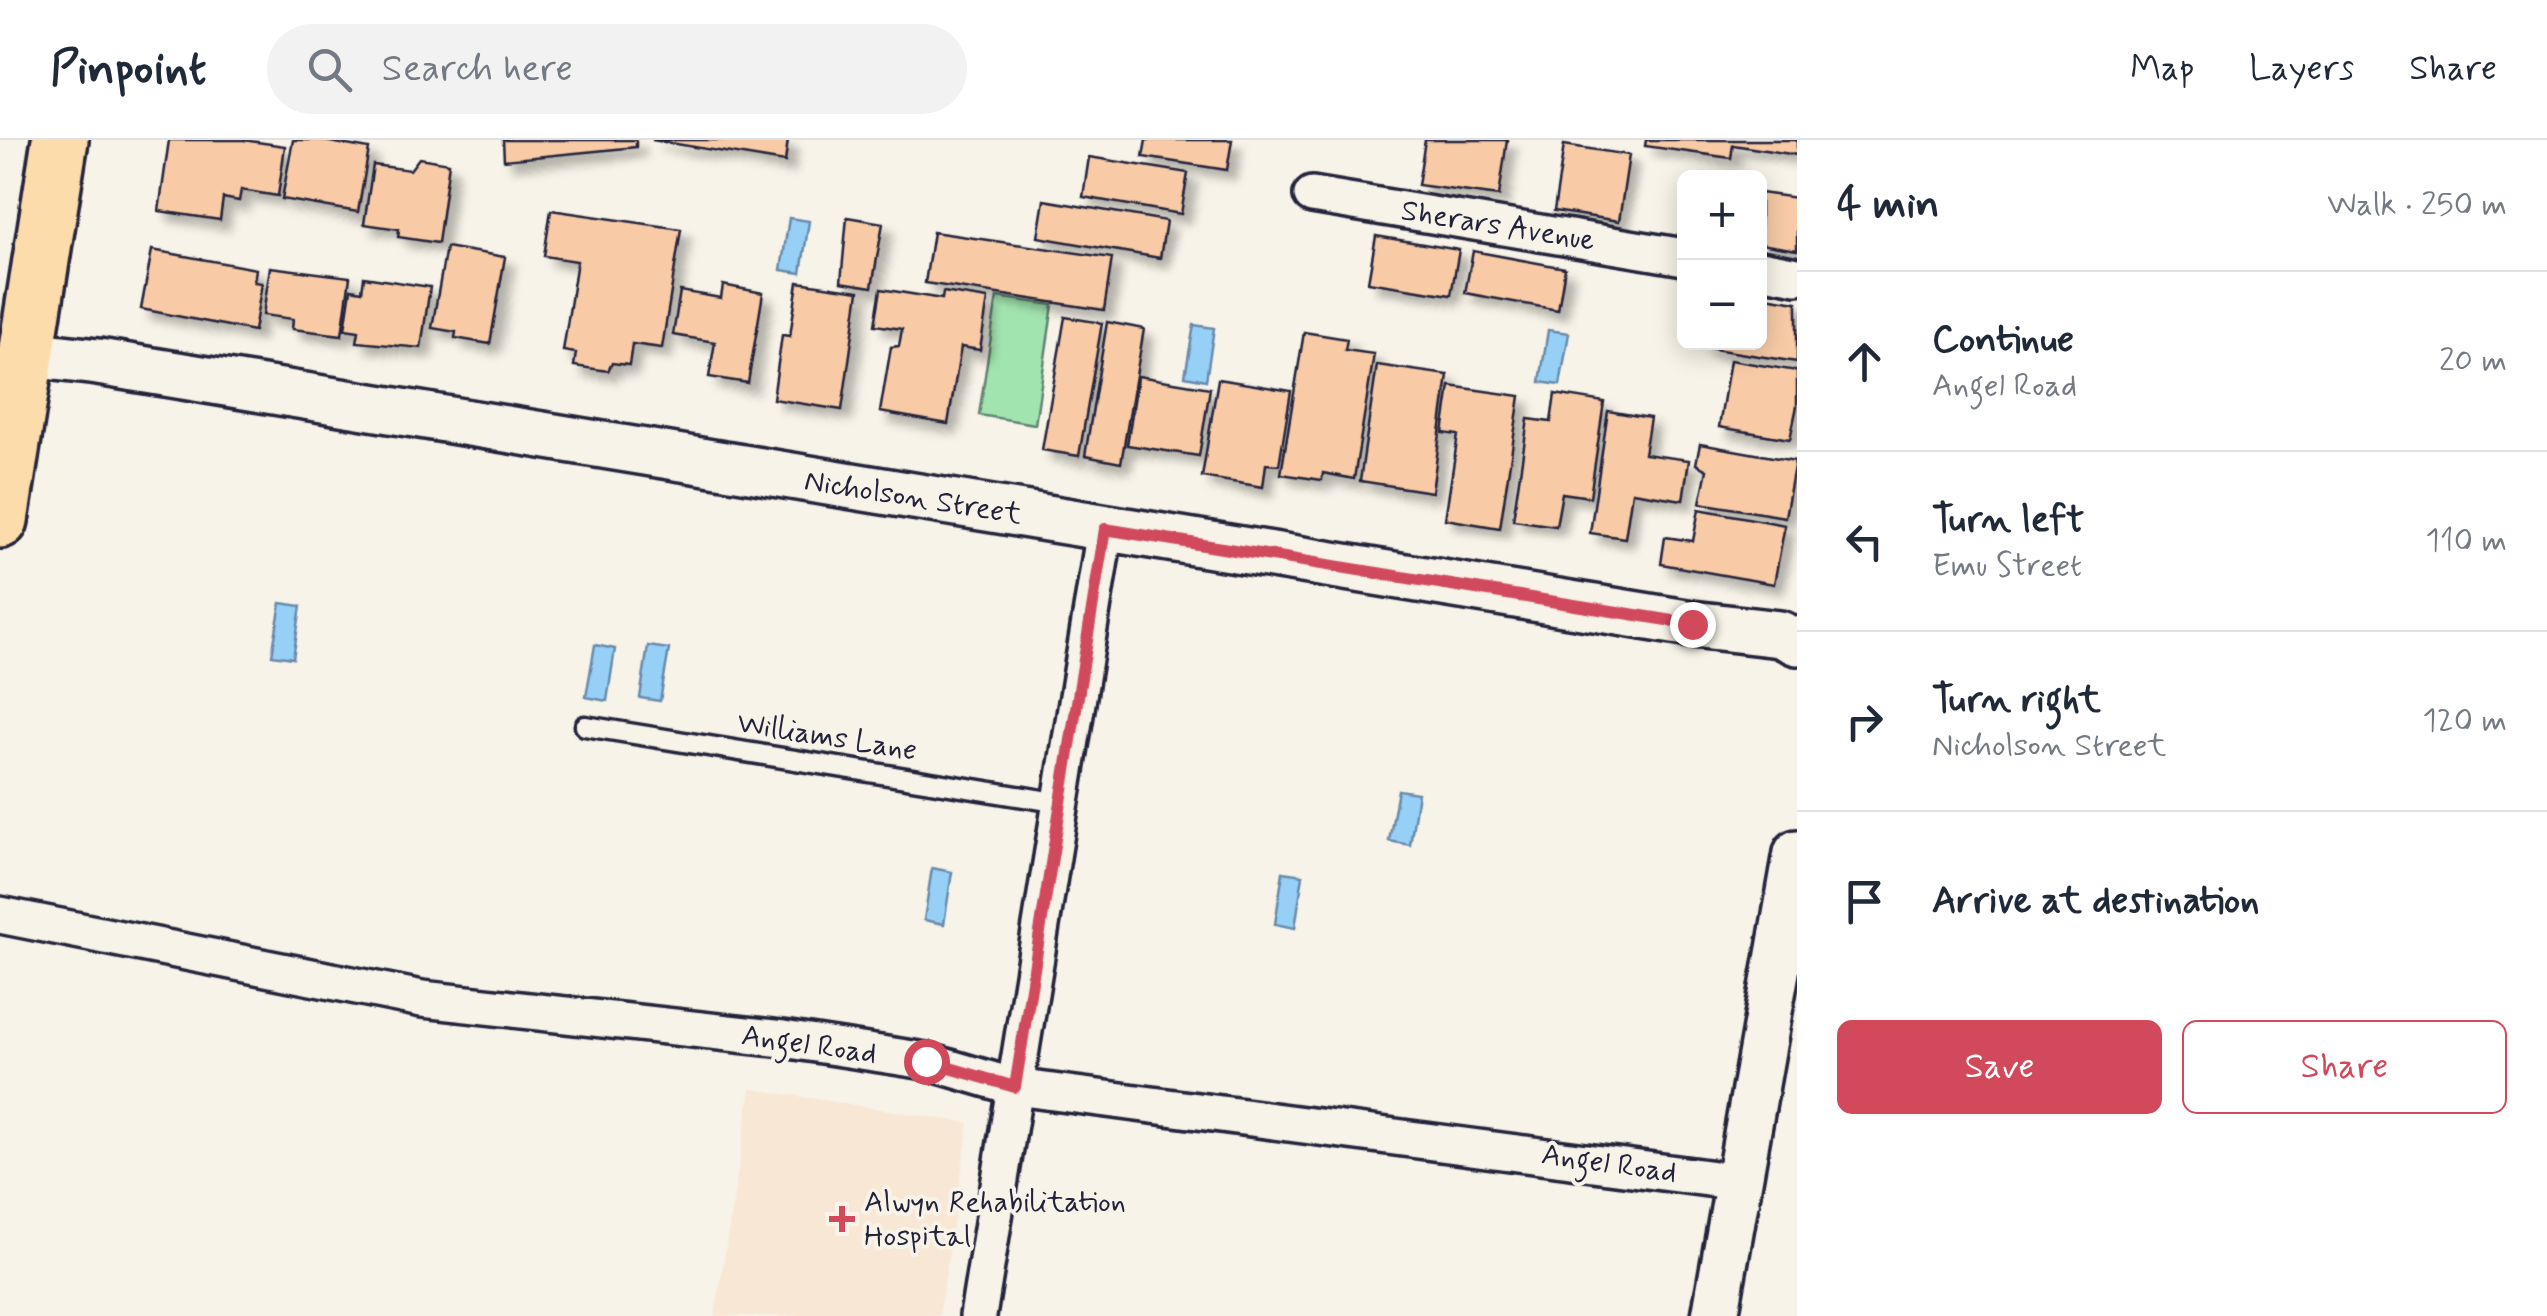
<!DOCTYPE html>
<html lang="en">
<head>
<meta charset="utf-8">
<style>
	:root { --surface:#fff; --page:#f2f2f3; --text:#1f2937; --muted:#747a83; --line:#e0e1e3; --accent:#d1495b }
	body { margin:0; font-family:Mynerve,sans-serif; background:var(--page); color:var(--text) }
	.controls { position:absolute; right:30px; top:30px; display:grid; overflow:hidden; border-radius:15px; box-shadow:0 5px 25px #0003 }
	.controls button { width:90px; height:90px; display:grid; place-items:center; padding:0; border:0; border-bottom:2px solid var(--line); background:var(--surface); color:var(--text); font:50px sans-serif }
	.stop { position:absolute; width:30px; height:30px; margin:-22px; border:8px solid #d1495b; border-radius:50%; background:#fff }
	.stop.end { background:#d1495b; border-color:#fff; box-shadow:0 2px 10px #0008 }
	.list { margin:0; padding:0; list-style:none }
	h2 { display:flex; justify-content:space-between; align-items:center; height:130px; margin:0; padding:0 40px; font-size:42px }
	h2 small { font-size:32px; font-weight:400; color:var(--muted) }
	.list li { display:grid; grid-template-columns:65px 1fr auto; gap:30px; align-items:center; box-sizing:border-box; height:180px; padding:0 40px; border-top:2px solid var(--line) }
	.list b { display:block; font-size:38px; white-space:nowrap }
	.list p { margin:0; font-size:32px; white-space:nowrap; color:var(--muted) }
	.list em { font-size:32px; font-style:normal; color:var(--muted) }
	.actions { display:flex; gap:20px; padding:30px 40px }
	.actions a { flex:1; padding:22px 0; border:2px solid var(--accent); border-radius:15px; text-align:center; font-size:35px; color:var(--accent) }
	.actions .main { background:var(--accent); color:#fff }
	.icon { flex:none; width:55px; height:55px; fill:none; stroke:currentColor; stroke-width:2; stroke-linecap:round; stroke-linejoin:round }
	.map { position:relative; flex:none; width:1797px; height:1176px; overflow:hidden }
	header { display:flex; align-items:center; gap:60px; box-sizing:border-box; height:140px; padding:0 50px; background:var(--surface); border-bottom:2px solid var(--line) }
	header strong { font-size:48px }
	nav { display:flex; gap:55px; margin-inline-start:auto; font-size:35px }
	.search { width:700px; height:90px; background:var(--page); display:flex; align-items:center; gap:25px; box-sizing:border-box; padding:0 35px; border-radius:55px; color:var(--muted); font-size:38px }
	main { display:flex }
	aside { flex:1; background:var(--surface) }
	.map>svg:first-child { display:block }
</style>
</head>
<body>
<header>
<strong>Pinpoint</strong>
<div class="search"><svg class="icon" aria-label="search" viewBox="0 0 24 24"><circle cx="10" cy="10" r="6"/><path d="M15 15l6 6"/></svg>Search here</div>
<nav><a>Map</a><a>Layers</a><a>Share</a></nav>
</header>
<main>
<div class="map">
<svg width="1797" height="1176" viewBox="0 0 1797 1176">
	<defs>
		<filter id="shadow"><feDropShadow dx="9" dy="9" stdDeviation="5" flood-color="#0004"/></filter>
	</defs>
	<rect width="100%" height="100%" fill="#f7f3e8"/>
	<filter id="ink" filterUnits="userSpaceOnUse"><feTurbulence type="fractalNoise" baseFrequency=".01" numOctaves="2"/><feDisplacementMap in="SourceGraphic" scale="20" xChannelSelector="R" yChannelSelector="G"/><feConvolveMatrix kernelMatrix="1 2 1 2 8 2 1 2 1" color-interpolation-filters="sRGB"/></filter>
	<g filter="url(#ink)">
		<path fill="#f7e7d4" d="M 751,949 L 969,983 L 939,1176 L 715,1176 Z"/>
		<path fill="#a1e4af" stroke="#628375" stroke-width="2.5" d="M 997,157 L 1053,165 L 1035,284 L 979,275 Z"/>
		<g fill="#97d0f6" stroke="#688aab" stroke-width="2.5">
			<path d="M 789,78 L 809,81 L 801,133 L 781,130 Z"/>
			<path d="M 1194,185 L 1214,188 L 1206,240 L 1185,236 Z"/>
			<path d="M 1548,190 L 1569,193 L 1560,245 L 1540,242 Z"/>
			<path d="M 281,463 L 301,466 L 293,518 L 272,515 Z"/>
			<path d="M 595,505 L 615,509 L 607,561 L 586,557 Z"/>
			<path d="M 648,506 L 669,509 L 660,561 L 640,558 Z"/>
			<path d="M 1398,650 L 1418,653 L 1410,705 L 1389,701 Z"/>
			<path d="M 932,728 L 952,732 L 944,784 L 924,780 Z"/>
			<path d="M 1283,732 L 1303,735 L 1295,788 L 1275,784 Z"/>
		</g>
		<g fill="#f8cba6" stroke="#22223b" stroke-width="2.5" filter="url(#shadow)">
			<path d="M 169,0 L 243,0 L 285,6 L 278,56 L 241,50 L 239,61 L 223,58 L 220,80 L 159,71 Z"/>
			<path d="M 293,0 L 319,0 L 369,9 L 358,72 L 282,59 Z"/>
			<path d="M 503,0 L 636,0 L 636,7 L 504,20 Z"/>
			<path d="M 652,0 L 788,0 L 785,22 Z"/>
			<path d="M 1146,0 L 1232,0 L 1227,30 L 1143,17 Z"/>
			<path d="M 1425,0 L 1507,0 L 1499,56 L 1418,45 Z"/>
			<path d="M 1646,0 L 1797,0 L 1797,15 L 1733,5 L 1731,18 L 1645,6 Z"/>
			<path d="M 1564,5 L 1629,15 L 1619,81 L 1554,71 Z"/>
			<path d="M 1089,17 L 1188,33 L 1181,74 L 1083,57 Z"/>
			<path d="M 419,18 L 449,23 L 438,103 L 398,97 L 399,89 L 364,84 L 373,25 L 410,30 Z"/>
			<path d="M 1760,53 L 1797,58 L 1797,110 L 1760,104 Z"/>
			<path d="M 1044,60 L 1166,81 L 1160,118 L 1038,97 Z"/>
			<path d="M 551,70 L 681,89 L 662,208 L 632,204 L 629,225 L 612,223 L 608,231 L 574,226 L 576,213 L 563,211 L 577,121 L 544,116 Z"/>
			<path d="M 847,77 L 883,83 L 872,147 L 841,142 Z"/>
			<path d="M 933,92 L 1112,118 L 1104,170 L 925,143 Z"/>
			<path d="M 1376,96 L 1459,110 L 1451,155 L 1368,142 Z"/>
			<path d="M 446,107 L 505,117 L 490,204 L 455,198 L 456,192 L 432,188 Z"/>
			<path d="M 152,110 L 256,129 L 254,142 L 262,143 L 254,191 L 141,169 Z"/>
			<path d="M 1473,111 L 1565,128 L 1558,170 L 1465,153 Z"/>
			<path d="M 270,127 L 350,137 L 342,195 L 292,189 L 293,179 L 263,175 Z"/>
			<path d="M 364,137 L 430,147 L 421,208 L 357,202 L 359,191 L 345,189 L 351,149 L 362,151 Z"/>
			<path d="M 798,142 L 859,151 L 842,270 L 773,259 L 782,195 L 790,196 Z"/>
			<path d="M 723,145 L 763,153 L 748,243 L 709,237 L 715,202 L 673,195 L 680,151 L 721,158 Z"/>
			<path d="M 881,149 L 942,159 L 943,152 L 988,159 L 980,210 L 961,207 L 948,284 L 880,272 L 891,207 L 899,206 L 902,189 L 875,185 Z"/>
			<path d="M 1760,156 L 1797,162 L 1797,222 L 1701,207 L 1702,202 L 1760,202 Z"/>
			<path d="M 1065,177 L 1102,183 L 1079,316 L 1042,310 Z"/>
			<path d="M 1107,182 L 1144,189 L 1121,323 L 1085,316 Z"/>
			<path d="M 1304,192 L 1347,199 L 1345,210 L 1374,214 L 1354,339 L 1323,333 L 1322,340 L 1281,334 Z"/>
			<path d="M 1730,220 L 1797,231 L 1797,266 L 1790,299 L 1719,287 Z"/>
			<path d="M 1377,225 L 1448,235 L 1432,352 L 1360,341 Z"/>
			<path d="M 1138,236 L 1210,248 L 1199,316 L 1127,305 Z"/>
			<path d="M 1218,239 L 1291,251 L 1279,325 L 1266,324 L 1263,347 L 1202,337 Z"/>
			<path d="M 1450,246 L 1520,256 L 1500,388 L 1445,379 L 1458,295 L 1443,293 Z"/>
			<path d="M 1555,254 L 1604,262 L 1590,357 L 1562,353 L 1556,386 L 1513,380 L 1528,279 L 1551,282 Z"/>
			<path d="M 1608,271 L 1650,278 L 1644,314 L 1689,320 L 1683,360 L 1632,352 L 1625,398 L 1590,393 Z"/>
			<path d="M 1700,304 L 1795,321 L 1785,377 L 1700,363 L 1707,330 L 1696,324 Z"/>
			<path d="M 1699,369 L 1785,385 L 1774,444 L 1661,424 L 1665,397 L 1693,401 Z"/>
		</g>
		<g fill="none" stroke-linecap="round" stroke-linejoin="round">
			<defs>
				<path id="service" d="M 585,586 L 1061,663"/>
				<g id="minor">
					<path d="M 1312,55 L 1684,117"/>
					<path d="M 1760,129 L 1797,136"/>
					<path d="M 0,775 L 422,859 L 783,899 L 926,921 L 1015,947 L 1738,1042"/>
					<path d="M 978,1176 L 1105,389"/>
				</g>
				<g id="tertiary">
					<path d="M 28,214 L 98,222 L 1692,484 L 1780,494 L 1797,502"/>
					<path d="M 1715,1176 L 1797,713"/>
				</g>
				<path id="primary" d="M 0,380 L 60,0"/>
			</defs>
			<use href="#service" stroke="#22223b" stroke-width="25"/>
			<use href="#minor" stroke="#22223b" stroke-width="42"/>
			<use href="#tertiary" stroke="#22223b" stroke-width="52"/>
			<use href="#primary" stroke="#22223b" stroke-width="62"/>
			<use href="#service" stroke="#f7f3e8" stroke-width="18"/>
			<use href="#minor" stroke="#f7f3e8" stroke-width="35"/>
			<use href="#tertiary" stroke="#f7f3e8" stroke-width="45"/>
			<use href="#primary" stroke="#fddcac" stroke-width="55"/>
		</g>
	</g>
	<g fill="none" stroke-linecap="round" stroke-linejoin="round" filter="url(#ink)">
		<path stroke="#d1495b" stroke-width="12" d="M 926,921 L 1015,947 L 1105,389 L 1692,484"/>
	</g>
	<path fill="#d1495b" stroke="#f7f3e8" stroke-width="4" d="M837 1064h10v10h10v10h-10v10h-10v-10h-10v-10h10z"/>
	<g text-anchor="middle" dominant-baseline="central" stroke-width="8" stroke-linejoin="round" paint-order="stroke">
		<g font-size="30" fill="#22223b" stroke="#f7f3e8">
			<text transform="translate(1498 86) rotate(9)">Sherars Avenue</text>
			<text transform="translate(913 358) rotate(9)">Nicholson Street</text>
			<text transform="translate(827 597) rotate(9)">Williams Lane</text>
			<text transform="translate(809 905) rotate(8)">Angel Road</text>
			<text transform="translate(1609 1024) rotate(8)">Angel Road</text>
		</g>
		<g font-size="30" fill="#22223b" stroke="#f7f3e8" text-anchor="start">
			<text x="864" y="1062">Alwyn Rehabilitation<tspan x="864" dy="34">Hospital</tspan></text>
		</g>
	</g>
</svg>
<div class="controls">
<button>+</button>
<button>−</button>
</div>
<div class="stop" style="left:926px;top:921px"></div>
<div class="stop end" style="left:1692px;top:484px"></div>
</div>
<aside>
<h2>4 min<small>Walk · 250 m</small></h2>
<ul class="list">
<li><svg class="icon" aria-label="ahead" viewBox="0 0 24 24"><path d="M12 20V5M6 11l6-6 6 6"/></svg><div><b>Continue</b><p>Angel Road</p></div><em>20 m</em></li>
<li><svg class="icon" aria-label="left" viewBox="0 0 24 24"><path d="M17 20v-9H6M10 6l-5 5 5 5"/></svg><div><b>Turn left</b><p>Emu Street</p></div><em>110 m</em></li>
<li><svg class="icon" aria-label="right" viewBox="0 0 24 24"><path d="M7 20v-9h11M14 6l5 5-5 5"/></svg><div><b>Turn right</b><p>Nicholson Street</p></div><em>120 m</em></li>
<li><svg class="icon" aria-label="arrive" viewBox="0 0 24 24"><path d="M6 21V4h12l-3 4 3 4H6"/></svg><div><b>Arrive at destination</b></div></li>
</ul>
<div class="actions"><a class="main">Save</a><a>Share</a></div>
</aside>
</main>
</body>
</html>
